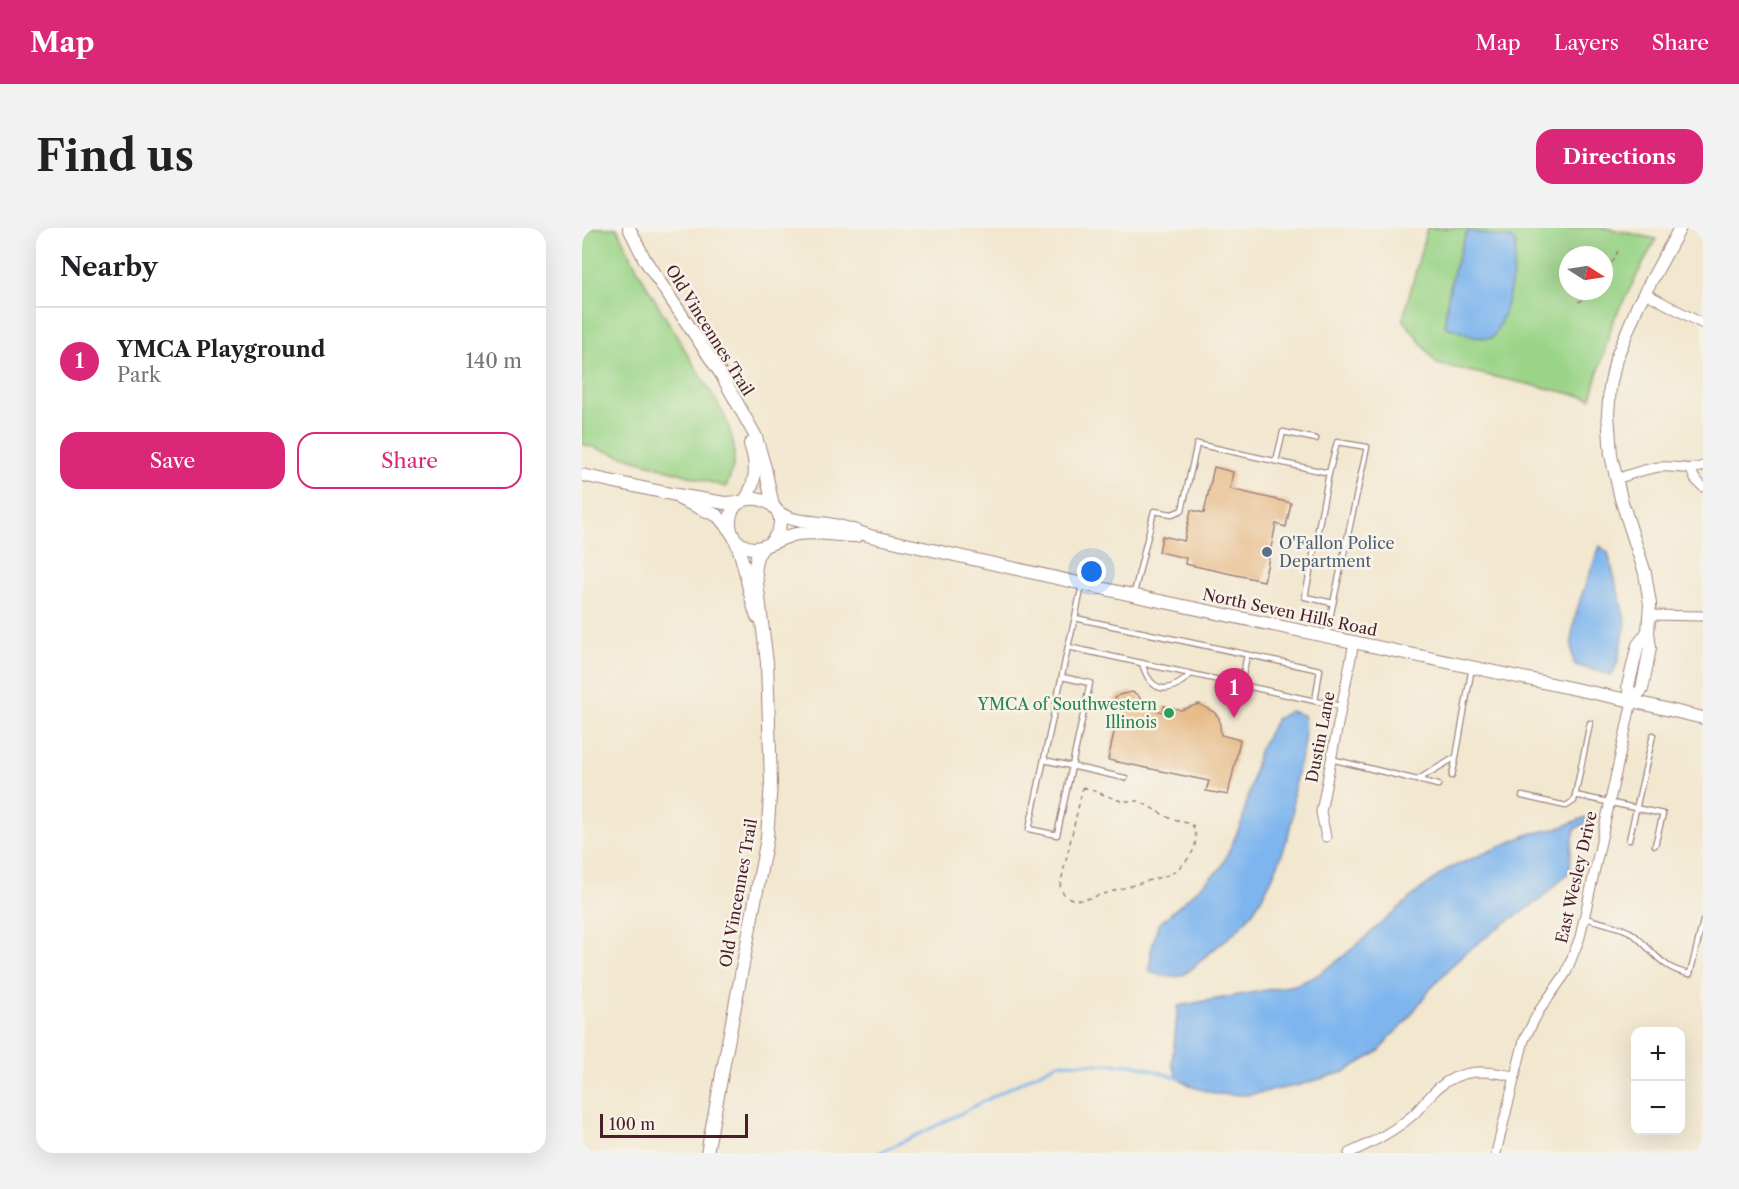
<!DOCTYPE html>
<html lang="en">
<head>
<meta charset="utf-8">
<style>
	:root { --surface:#fff; --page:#f2f2f2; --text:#202124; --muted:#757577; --line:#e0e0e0; --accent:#db2777 }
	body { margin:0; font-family:"Libre Caslon Text",serif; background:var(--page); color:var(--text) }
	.controls { position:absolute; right:18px; bottom:18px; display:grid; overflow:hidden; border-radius:12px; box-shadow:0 6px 24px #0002 }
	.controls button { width:54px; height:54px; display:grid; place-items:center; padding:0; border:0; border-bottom:2px solid var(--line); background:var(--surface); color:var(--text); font:30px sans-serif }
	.compass { position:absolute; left:977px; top:18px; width:54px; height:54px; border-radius:50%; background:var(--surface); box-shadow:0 6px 24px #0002; rotate:102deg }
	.scale { position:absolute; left:18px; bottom:15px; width:148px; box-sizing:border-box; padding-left:6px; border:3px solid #4a1f2b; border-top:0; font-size:16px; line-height:21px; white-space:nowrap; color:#4a1f2b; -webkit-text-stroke:4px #f7f3e8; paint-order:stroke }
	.you { position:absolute; left:510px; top:344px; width:21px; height:21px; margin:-15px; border:4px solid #fff; border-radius:50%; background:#1a73e8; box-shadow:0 0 0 9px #1a73e833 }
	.badge { display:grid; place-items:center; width:39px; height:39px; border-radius:50%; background:var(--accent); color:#fff; font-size:20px; font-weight:700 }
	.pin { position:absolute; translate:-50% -50px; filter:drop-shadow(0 2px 3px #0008) }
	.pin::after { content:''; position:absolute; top:32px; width:21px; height:18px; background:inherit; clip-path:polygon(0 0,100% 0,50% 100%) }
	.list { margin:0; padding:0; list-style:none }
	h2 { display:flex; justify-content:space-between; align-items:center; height:78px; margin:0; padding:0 24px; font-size:26px }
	h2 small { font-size:20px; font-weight:400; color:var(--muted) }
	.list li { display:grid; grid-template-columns:39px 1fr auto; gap:18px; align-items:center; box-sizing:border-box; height:108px; padding:0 24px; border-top:2px solid var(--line) }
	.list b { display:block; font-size:22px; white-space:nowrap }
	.list p { margin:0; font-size:20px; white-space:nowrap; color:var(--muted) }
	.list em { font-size:20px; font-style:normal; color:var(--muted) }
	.actions { display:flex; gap:12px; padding:18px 24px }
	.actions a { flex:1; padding:14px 0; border:2px solid var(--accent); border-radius:18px; text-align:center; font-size:21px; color:var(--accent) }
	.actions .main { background:var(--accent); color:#fff }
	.map { position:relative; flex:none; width:1121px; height:925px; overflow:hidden; border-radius:18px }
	header { display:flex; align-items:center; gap:36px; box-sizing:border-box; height:84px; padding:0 30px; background:var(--accent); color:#fff }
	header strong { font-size:28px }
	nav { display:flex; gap:33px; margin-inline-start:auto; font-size:21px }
	.intro { display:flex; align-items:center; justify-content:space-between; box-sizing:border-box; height:144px; padding:0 36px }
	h1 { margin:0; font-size:42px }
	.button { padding:15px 27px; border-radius:18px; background:var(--accent); color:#fff; font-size:21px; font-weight:700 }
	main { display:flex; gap:36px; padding:0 36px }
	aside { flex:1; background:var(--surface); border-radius:18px; box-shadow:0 6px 24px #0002 }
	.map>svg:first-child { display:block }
</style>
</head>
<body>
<header>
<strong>Map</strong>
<nav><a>Map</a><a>Layers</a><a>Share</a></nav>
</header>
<div class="intro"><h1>Find us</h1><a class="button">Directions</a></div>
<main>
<aside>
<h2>Nearby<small></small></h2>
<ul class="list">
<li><span class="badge">1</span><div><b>YMCA Playground</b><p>Park</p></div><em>140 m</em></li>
</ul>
<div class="actions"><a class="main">Save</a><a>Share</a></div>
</aside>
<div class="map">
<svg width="1121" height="925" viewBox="0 0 1121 925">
	<rect width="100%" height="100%" fill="#f7f3e8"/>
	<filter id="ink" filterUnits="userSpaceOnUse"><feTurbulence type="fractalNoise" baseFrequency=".0167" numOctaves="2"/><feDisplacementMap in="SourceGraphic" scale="12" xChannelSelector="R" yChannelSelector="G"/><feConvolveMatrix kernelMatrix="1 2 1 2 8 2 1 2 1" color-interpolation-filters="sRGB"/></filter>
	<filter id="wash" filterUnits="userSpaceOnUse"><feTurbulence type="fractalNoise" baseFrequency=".008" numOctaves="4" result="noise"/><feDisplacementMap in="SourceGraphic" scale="24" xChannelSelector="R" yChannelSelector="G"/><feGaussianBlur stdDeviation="1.35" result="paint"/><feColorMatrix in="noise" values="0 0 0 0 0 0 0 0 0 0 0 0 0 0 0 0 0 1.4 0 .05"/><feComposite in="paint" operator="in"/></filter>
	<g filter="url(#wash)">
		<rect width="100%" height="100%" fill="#f2e7cf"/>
		<g fill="#9ad487" stroke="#727a59" stroke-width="1.5" fill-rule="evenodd">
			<path d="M 0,0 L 35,0 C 57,48 85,92 112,137 C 126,160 144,184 150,210 C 155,228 151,243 144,259 L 0,216 Z"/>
			<path d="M 845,0 L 1024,0 L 1074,11 L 1031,93 L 1009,170 L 855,136 L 821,91 ZM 986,27 L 1022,27 L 1022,63 L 986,63 Z"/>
		</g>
		<g fill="#7eb5ee" stroke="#646a8c" stroke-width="1.5">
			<path d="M 885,3 L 928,10 L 934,16 C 932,44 926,87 910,110 L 892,109 L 863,98 C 864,66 874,32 885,3 Z"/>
			<path d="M 1018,318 L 1026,325 L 1044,395 L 1036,433 L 1030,447 L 993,437 C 980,406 1007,348 1018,318 Z"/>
			<path d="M 708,483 L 721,487 C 727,512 716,535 712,559 C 710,570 712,581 710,591 C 703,626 682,676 656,701 C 647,710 637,717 627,725 C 604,745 601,756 568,744 L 569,723 L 576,697 L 639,640 L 660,594 L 677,523 L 694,491 Z"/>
			<path d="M 1004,589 L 1006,594 L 993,601 L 989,621 L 988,643 L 958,672 L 923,695 L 879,728 L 845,765 L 823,795 L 808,809 L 798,823 L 762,844 L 714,858 L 666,867 L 635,866 L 611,859 L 596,850 L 590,836 L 596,778 L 713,757 L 734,748 L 758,731 L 839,661 L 866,641 L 947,606 L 977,600 Z"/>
		</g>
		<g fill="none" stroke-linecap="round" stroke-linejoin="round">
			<path stroke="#7eb5ee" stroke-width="3" d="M 297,925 L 356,897 L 476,835 L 554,837 L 596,850"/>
		</g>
		<g id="blocks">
			<g fill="#e5b680">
				<path d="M 632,239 L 651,244 L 648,261 L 709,275 L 704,299 L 694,296 L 682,353 L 603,336 L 604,330 L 577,324 L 580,308 L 602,313 L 609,282 L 622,285 Z"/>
				<path d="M 550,464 L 556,467 L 564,480 L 581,484 L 582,478 L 599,482 L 617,476 L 632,484 L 637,490 L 639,507 L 658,512 L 646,567 L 624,563 L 627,553 L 526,532 L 537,482 L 530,481 L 531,472 L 537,467 Z"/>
			</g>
		</g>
	</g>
	<g filter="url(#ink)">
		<use href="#blocks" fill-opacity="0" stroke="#9e837d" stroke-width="1.5"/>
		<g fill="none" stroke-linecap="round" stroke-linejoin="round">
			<defs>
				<g id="service">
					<path d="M 694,233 L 701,204 L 734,211"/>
					<path d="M 747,245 L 723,369 L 751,375"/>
					<path d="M 552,365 L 572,283 L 590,286 L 600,282 L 615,216 L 747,245 L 755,214 L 785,219 L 744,408"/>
					<path d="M 493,390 L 738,442 L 733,473 L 486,419 Z"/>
					<path d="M 493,390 L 500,357"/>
					<path d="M 560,435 C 569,466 587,467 609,446"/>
					<path d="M 480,449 L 508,455 L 475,607 L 447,601 L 486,419"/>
					<path d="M 659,457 L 665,427"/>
					<path d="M 733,473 L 759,478"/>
					<path d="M 749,531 L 835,552 L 874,529 L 890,439"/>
					<path d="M 462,532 L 543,550"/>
					<path d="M 870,548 L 874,529"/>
					<path d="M 836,552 L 856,557"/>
					<path d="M 993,567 L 1081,586 L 1073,617"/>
					<path d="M 940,568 L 984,578 L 992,573 L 1008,495"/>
					<path d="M 1047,612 L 1071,507"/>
					<path d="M 1003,690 C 1015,694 1042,699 1051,706 C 1072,723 1079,741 1108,746 L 1121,693"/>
				</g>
				<g id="minor">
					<path d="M 1063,65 L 1121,96"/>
					<path d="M 1109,242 L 1113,251 L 1121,259"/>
					<path d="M 1034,251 C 1049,246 1062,241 1077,239 C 1093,237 1107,244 1121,238"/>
					<path d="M 1068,387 L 1121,388"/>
					<path d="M 744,609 L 739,584 L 772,414"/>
					<path d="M 767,925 C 790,915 811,904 831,887 C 840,878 847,868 856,860 C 879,840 904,842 931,848"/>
					<path d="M 914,925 L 942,812 L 957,783 L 984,745 L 998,709 L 1050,473"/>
				</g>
				<g id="tertiary">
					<path d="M 47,0 L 63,32 L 139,146 L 174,209 L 183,240 L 191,278"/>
					<path d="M 0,247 L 89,266 L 143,275 L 159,274"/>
					<path d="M 98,271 L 136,288 L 149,304"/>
					<path d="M 164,271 C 175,252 175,236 168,216"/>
					<path d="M 196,284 C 211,295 229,293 246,296 C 261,298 274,303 288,308 L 559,369 L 1050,473 L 1121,490"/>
					<path d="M 153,311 C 164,336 165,363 175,389"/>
					<path d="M 189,314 C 224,272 146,251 148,296 C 148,304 152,311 159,316 C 176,328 197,309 215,306 C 235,303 255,308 275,308"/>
					<path d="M 1050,473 L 1060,461 L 1068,420 L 1066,404 L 1068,376 L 1063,345 L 1039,271 L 1029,227 L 1026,186 L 1028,159 L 1034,131 L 1056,77 L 1098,0"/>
					<path d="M 1050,473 L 1046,458 L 1056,417 L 1066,404"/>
					<path d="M 125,925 L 185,610 L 189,555 L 185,435 L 173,338 L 175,328 L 182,318"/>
				</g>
			</defs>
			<use href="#service" stroke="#9e837d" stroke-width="7"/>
			<use href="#minor" stroke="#9e837d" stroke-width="11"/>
			<use href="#tertiary" stroke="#9e837d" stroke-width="14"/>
			<g stroke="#9e837d" stroke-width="1.5" stroke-dasharray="4.5 4.5" stroke-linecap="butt">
				<path d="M 1022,51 L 1038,19"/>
				<path d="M 996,74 L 1014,67 L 1016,63"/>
				<path d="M 501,559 L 539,573 L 557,573 L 591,592 L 610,596 C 621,618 606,634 589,646 L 501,672 C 490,672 481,670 478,658 Z"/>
			</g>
			<use href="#service" stroke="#fff" stroke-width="4.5"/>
			<use href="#minor" stroke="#fff" stroke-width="9"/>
			<use href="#tertiary" stroke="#fff" stroke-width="12"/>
		</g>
	</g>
	<circle fill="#5c6f8a" stroke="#f7f3e8" stroke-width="2" cx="685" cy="324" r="6"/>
	<circle fill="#2e9e5b" stroke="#f7f3e8" stroke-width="2" cx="587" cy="485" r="6"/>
	<g text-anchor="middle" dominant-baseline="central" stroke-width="5" stroke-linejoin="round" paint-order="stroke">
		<g font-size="16" fill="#4a1f2b" stroke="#f7f3e8">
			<text transform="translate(128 102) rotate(58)">Old Vincennes Trail</text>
			<text transform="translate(708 384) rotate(12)">North Seven Hills Road</text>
			<text transform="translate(738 509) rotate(-79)">Dustin Lane</text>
			<text transform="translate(994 649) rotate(-77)">East Wesley Drive</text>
			<text transform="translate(156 665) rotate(-80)">Old Vincennes Trail</text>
		</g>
		<g font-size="16" fill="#4e5e75" stroke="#f7f3e8" text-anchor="start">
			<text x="697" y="315">O'Fallon Police<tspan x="697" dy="18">Department</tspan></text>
		</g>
		<g font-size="16" fill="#27864d" stroke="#f7f3e8" text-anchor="end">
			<text x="575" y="476">YMCA of Southwestern<tspan x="575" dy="18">Illinois</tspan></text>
		</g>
	</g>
</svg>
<div class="controls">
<button>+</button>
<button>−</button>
</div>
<svg class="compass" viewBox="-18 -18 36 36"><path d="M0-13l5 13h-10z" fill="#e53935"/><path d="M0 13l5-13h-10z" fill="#757577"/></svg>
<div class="scale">100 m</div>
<div class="you"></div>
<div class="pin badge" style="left:652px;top:490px">1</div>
</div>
</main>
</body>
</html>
